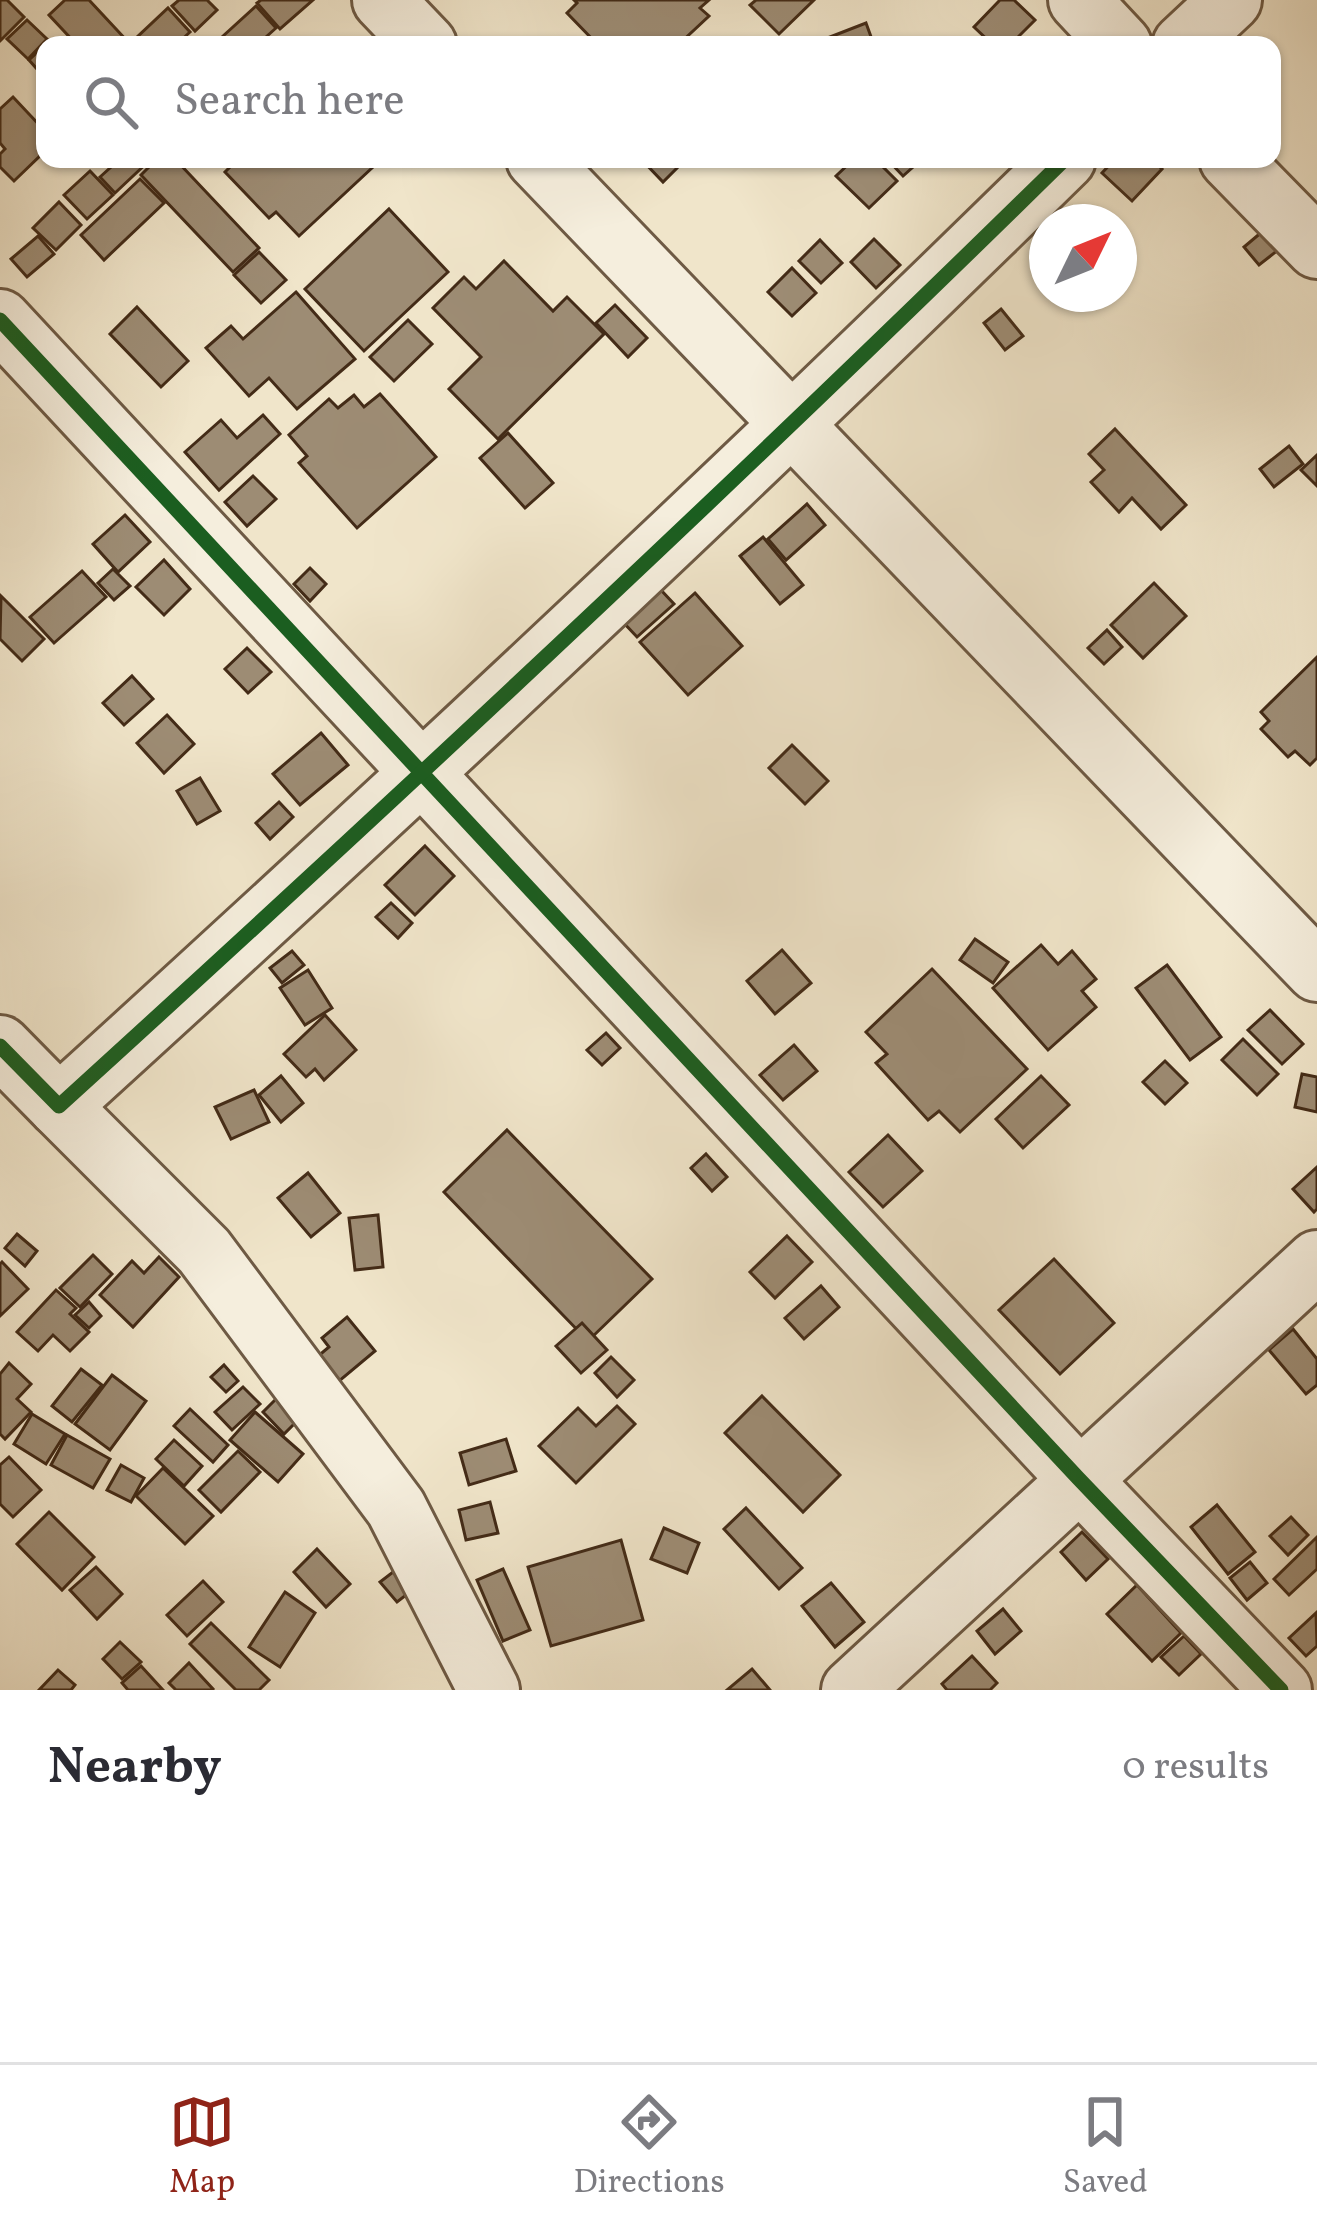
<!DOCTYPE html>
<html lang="en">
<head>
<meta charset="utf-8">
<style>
	:root { --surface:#fff; --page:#f7f7f7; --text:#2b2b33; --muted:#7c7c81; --line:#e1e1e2; --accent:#8f2418 }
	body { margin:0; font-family:Vollkorn,serif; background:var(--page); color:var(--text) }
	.compass { position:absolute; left:1029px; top:204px; width:108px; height:108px; border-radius:50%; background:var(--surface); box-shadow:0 3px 9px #0004; rotate:47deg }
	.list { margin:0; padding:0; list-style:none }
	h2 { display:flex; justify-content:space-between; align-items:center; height:156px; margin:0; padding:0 48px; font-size:51px }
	h2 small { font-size:39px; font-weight:400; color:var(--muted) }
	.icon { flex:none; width:66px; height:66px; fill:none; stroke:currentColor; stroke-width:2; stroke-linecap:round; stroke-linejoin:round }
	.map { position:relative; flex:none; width:1317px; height:1690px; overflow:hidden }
	.search { position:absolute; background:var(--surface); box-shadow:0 3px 9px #0004; left:36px; right:36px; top:36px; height:132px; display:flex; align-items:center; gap:30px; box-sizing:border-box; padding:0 42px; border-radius:24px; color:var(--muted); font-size:45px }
	.sheet { height:372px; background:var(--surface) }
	nav { display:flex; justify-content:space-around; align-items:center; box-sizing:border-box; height:168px; border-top:3px solid var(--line); background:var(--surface); font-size:33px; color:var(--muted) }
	nav a { display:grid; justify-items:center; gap:6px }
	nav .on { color:var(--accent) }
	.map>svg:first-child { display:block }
</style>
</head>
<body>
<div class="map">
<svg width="1317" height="1690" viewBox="0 0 1317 1690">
	<rect width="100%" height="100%" fill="#f0e5ca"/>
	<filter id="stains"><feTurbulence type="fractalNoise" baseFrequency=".00167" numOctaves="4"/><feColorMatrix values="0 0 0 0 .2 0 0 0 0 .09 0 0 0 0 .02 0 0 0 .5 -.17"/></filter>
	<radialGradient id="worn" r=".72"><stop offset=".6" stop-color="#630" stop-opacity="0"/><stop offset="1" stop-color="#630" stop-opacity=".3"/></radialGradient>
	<g fill="#9d8c74" stroke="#432b17" stroke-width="3">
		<path d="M 0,0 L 7,0 L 24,17 L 0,41 Z"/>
		<path d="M 65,0 L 89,0 L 130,44 L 77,45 L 49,15 Z"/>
		<path d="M 179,0 L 207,0 L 217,10 L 195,31 L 172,6 Z"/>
		<path d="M 261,0 L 313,0 L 280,29 L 257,3 Z"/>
		<path d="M 574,0 L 709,0 L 700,8 L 709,16 L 678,45 L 598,45 L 567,13 L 577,3 Z"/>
		<path d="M 756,0 L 814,0 L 779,34 L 750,5 Z"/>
		<path d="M 1000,0 L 1014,0 L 1035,20 L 1010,45 L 993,45 L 974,27 Z"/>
		<path d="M 256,6 L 276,28 L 257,45 L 230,45 L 222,37 Z"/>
		<path d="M 168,8 L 190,32 L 176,45 L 138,45 L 134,40 Z"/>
		<path d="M 27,20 L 47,39 L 28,59 L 7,39 Z"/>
		<path d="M 866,23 L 874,45 L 812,44 Z"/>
		<path d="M 45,45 L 45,78 L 29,60 Z"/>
		<path d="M 13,97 L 45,131 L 45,151 L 14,181 L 0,167 L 0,154 L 5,149 L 0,143 L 0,109 Z"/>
		<path d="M 120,159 L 151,159 L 115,193 L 100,177 Z"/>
		<path d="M 157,159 L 175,159 L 259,248 L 233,272 L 141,175 Z"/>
		<path d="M 226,159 L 365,159 L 373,167 L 299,236 L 276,212 L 269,218 L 225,172 L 232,165 Z"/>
		<path d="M 641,159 L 684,159 L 685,160 L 663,182 Z"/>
		<path d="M 854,159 L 875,159 L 897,181 L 869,208 L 836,176 Z"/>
		<path d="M 887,159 L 922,159 L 903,176 Z"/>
		<path d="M 1115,159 L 1151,159 L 1162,169 L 1132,201 L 1102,173 Z"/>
		<path d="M 90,171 L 113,195 L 87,219 L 64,195 Z"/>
		<path d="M 140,179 L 164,203 L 104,260 L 81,235 Z"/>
		<path d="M 59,202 L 81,225 L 56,250 L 33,228 Z"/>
		<path d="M 389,209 L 448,272 L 364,351 L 305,289 Z"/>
		<path d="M 1263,231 L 1278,250 L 1259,265 L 1244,247 Z"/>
		<path d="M 38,236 L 54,254 L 27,277 L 11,259 Z"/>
		<path d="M 874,239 L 900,265 L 876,288 L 851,262 Z"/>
		<path d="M 820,240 L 842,263 L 821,283 L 799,261 Z"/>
		<path d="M 259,252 L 286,280 L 261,303 L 234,275 Z"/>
		<path d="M 504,261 L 553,311 L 567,297 L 604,334 L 498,439 L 449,389 L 481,357 L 433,308 L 464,277 L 476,289 Z"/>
		<path d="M 792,268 L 816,293 L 792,316 L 768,292 Z"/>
		<path d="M 296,292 L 355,359 L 297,409 L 269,378 L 249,396 L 206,348 L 231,326 L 243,339 Z"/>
		<path d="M 615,305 L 647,338 L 628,357 L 596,323 Z"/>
		<path d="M 137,307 L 188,361 L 161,387 L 110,334 Z"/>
		<path d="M 1001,309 L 1023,336 L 1005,350 L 984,323 Z"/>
		<path d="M 408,320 L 432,344 L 394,381 L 370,357 Z"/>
		<path d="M 380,394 L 436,457 L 357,528 L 299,463 L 307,456 L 289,435 L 329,399 L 338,408 L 354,395 L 364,407 Z"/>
		<path d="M 263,415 L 280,434 L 219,490 L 185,452 L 221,420 L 237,438 Z"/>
		<path d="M 1115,429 L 1186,505 L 1161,529 L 1132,498 L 1119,512 L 1091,482 L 1104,470 L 1089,454 Z"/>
		<path d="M 508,433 L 553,483 L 525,508 L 480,458 Z"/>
		<path d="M 1289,446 L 1303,464 L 1274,487 L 1260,469 Z"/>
		<path d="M 1317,455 L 1317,486 L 1301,470 Z"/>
		<path d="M 253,476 L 276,499 L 247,526 L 225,502 Z"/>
		<path d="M 807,504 L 825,525 L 786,560 L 768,539 Z"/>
		<path d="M 125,515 L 150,542 L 118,572 L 93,544 Z"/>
		<path d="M 763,537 L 803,585 L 780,604 L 740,556 Z"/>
		<path d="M 164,560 L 190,589 L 164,615 L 136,587 Z"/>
		<path d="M 310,568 L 326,584 L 310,601 L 294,584 Z"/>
		<path d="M 113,569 L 130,586 L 114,600 L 98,583 Z"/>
		<path d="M 82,571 L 106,597 L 54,643 L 30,617 Z"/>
		<path d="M 1154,583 L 1186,616 L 1143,658 L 1111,625 Z"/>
		<path d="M 660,589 L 674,604 L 637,637 L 623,622 Z"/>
		<path d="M 695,593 L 742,646 L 688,695 L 640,642 Z"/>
		<path d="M 1,596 L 44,639 L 22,661 L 0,639 Z"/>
		<path d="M 1107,630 L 1122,647 L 1104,664 L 1088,648 Z"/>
		<path d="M 247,648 L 271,672 L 248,693 L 225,669 Z"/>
		<path d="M 1317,657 L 1317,758 L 1310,765 L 1295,751 L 1288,757 L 1261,729 L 1269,721 L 1261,712 Z"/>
		<path d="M 132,676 L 153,699 L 124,725 L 103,703 Z"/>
		<path d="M 167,715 L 194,744 L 164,773 L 137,743 Z"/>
		<path d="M 321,733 L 348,765 L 300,805 L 273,774 Z"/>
		<path d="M 792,745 L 828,781 L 805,804 L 769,768 Z"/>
		<path d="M 200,778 L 220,811 L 197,824 L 177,791 Z"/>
		<path d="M 279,802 L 293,817 L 270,839 L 256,823 Z"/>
		<path d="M 425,846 L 454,876 L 415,915 L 385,885 Z"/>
		<path d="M 391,903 L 412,923 L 398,938 L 376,917 Z"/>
		<path d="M 975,939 L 1008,962 L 993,983 L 960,960 Z"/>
		<path d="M 1041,945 L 1058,964 L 1072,951 L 1096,979 L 1082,991 L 1096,1007 L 1048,1050 L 993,988 Z"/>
		<path d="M 782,950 L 811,983 L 775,1014 L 747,981 Z"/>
		<path d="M 292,951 L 304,965 L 282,983 L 270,968 Z"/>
		<path d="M 1167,965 L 1221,1037 L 1190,1060 L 1136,988 Z"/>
		<path d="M 932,969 L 1027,1069 L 960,1132 L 939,1111 L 928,1120 L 876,1063 L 887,1054 L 866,1032 Z"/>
		<path d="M 308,970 L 332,1008 L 305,1025 L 280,988 Z"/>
		<path d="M 1270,1010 L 1303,1044 L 1282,1064 L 1248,1030 Z"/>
		<path d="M 325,1015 L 356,1050 L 324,1080 L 315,1069 L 306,1077 L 284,1054 Z"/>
		<path d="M 606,1033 L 620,1048 L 602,1065 L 587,1050 Z"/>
		<path d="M 1243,1039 L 1278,1074 L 1257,1095 L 1222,1060 Z"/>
		<path d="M 794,1045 L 817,1071 L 783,1100 L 760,1075 Z"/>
		<path d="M 1165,1061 L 1187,1083 L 1165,1104 L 1143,1082 Z"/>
		<path d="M 1302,1074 L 1317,1077 L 1317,1112 L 1295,1107 Z"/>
		<path d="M 281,1076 L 303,1103 L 281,1122 L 259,1095 Z"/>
		<path d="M 1041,1076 L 1069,1105 L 1023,1148 L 996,1119 Z"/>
		<path d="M 254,1090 L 269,1122 L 231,1139 L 215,1107 Z"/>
		<path d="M 507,1130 L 652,1279 L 588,1341 L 444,1192 Z"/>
		<path d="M 888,1135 L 922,1171 L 883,1207 L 849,1172 Z"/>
		<path d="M 706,1154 L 727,1177 L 712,1191 L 691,1168 Z"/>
		<path d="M 1317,1167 L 1317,1209 L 1314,1212 L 1293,1189 Z"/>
		<path d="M 308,1173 L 340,1213 L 311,1237 L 278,1198 Z"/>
		<path d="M 378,1215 L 383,1267 L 355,1270 L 349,1218 Z"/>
		<path d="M 17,1234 L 37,1251 L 25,1266 L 5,1248 Z"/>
		<path d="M 787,1236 L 812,1262 L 775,1298 L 750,1272 Z"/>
		<path d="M 93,1255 L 112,1274 L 80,1307 L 60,1288 Z"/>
		<path d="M 159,1257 L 179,1277 L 133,1327 L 100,1295 L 132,1261 L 144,1273 Z"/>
		<path d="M 1054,1259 L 1114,1323 L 1060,1374 L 999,1310 Z"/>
		<path d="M 2,1262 L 28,1289 L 0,1316 L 0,1264 Z"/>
		<path d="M 821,1286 L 839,1307 L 804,1339 L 785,1318 Z"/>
		<path d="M 56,1290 L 76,1308 L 70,1314 L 89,1332 L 70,1351 L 53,1335 L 38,1351 L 17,1332 Z"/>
		<path d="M 89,1302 L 101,1316 L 89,1328 L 75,1315 Z"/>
		<path d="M 347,1317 L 375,1351 L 332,1387 L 311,1362 L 329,1347 L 322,1338 Z"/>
		<path d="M 582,1323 L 607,1350 L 581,1373 L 556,1346 Z"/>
		<path d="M 1293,1329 L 1317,1359 L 1317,1385 L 1306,1394 L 1269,1350 Z"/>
		<path d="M 611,1357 L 634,1380 L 617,1397 L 595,1373 Z"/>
		<path d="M 9,1363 L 31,1384 L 17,1399 L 31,1412 L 5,1439 L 0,1434 L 0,1374 Z"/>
		<path d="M 224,1365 L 238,1381 L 226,1392 L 211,1377 Z"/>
		<path d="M 81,1369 L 102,1385 L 72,1422 L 52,1406 Z"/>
		<path d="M 112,1375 L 146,1401 L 110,1450 L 75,1424 Z"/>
		<path d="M 243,1387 L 260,1404 L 232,1430 L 215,1412 Z"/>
		<path d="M 762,1396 L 840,1475 L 803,1512 L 725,1433 Z"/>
		<path d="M 278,1397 L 300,1418 L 284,1434 L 263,1412 Z"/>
		<path d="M 617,1406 L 635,1424 L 576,1483 L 539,1446 L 578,1408 L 596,1426 Z"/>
		<path d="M 190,1409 L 228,1445 L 213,1462 L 174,1426 Z"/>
		<path d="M 255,1412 L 303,1454 L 278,1482 L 230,1440 Z"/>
		<path d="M 32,1414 L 65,1434 L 46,1464 L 14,1444 Z"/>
		<path d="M 67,1435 L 110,1459 L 93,1488 L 51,1465 Z"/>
		<path d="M 506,1439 L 516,1471 L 469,1485 L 460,1453 Z"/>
		<path d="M 174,1440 L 202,1466 L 184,1486 L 156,1459 Z"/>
		<path d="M 238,1451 L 260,1472 L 221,1512 L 199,1490 Z"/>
		<path d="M 9,1457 L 41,1490 L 13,1517 L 0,1504 L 0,1465 Z"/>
		<path d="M 121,1465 L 144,1478 L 131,1502 L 107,1490 Z"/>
		<path d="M 163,1468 L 213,1516 L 185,1544 L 136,1496 Z"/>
		<path d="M 490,1502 L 498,1533 L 466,1540 L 459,1510 Z"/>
		<path d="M 1217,1505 L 1255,1552 L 1228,1574 L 1191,1527 Z"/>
		<path d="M 746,1508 L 802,1568 L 779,1589 L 724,1529 Z"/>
		<path d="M 49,1512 L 94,1557 L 62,1590 L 17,1544 Z"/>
		<path d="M 1291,1517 L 1308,1535 L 1288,1555 L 1270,1536 Z"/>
		<path d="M 664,1528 L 699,1543 L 687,1573 L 651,1559 Z"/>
		<path d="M 1082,1532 L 1108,1559 L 1086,1580 L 1061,1552 Z"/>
		<path d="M 1317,1537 L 1317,1569 L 1289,1595 L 1274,1579 Z"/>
		<path d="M 621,1540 L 643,1620 L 551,1646 L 528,1567 Z"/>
		<path d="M 317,1549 L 350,1584 L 326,1607 L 294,1572 Z"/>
		<path d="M 1250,1562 L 1267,1583 L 1247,1600 L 1230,1578 Z"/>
		<path d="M 96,1567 L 122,1594 L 97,1619 L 70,1590 Z"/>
		<path d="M 503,1569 L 530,1630 L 503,1641 L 477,1580 Z"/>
		<path d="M 393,1572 L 410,1592 L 397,1602 L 380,1582 Z"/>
		<path d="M 203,1581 L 223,1602 L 187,1636 L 167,1615 Z"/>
		<path d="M 831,1583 L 864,1622 L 835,1647 L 802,1606 Z"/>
		<path d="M 1137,1585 L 1181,1633 L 1152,1661 L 1107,1614 Z"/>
		<path d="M 285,1592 L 315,1613 L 280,1667 L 249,1647 Z"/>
		<path d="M 1003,1609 L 1021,1631 L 995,1654 L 977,1631 Z"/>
		<path d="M 1316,1613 L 1317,1646 L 1306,1656 L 1289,1638 Z"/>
		<path d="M 211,1623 L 269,1680 L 259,1690 L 236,1690 L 190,1644 Z"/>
		<path d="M 1184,1636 L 1201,1654 L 1179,1675 L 1161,1657 Z"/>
		<path d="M 120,1642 L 141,1662 L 122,1679 L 103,1659 Z"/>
		<path d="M 972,1656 L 997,1683 L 990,1690 L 947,1690 L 942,1684 Z"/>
		<path d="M 189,1663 L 213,1689 L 212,1690 L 176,1690 L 169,1683 Z"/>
		<path d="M 141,1666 L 163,1690 L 128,1690 L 122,1683 Z"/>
		<path d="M 752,1669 L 770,1690 L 727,1690 Z"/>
		<path d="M 58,1670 L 75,1685 L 71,1690 L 39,1690 Z"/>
	</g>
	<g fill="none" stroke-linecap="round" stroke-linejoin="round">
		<defs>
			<g id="minor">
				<path d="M 383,0 L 426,45"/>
				<path d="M 1079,0 L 1121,45"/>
				<path d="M 1183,45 L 1231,0"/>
				<path d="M 537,159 L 1317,971"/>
				<path d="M 1230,159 L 1317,248"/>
				<path d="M 0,320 L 1078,1478 L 1281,1690"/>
				<path d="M 0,1046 L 59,1106 C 400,796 736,482 1065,159"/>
				<path d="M 59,1106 L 204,1251 L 396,1508 L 489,1690"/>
				<path d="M 852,1690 L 1317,1261"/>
			</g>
		</defs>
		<use href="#minor" stroke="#6e5a44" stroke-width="66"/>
		<use href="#minor" stroke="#f5eedd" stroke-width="60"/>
		<defs>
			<g id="cycleway">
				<path d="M 0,320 L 1078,1478 L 1281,1690"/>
				<path d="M 0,1046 L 59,1106 C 400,796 736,482 1065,159"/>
			</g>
		</defs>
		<use href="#cycleway" stroke="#f5eedd" stroke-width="22"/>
		<use href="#cycleway" stroke="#1b5e20" stroke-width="15"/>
	</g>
	<rect width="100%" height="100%" filter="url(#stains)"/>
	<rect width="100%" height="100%" fill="url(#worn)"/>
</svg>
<svg class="compass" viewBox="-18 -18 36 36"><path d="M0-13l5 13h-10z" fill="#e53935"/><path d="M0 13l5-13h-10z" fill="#7c7c81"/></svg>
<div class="search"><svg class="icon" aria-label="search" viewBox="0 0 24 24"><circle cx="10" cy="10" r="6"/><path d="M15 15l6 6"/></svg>Search here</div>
</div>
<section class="sheet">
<h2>Nearby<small>0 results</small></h2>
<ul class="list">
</ul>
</section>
<nav>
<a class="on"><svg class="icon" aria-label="map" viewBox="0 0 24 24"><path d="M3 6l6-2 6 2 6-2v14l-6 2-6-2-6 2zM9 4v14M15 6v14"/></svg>Map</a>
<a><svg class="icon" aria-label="directions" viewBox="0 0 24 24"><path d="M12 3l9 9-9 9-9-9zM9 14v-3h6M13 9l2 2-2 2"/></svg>Directions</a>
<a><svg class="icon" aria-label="saved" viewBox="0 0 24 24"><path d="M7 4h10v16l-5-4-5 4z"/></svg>Saved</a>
</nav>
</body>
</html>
